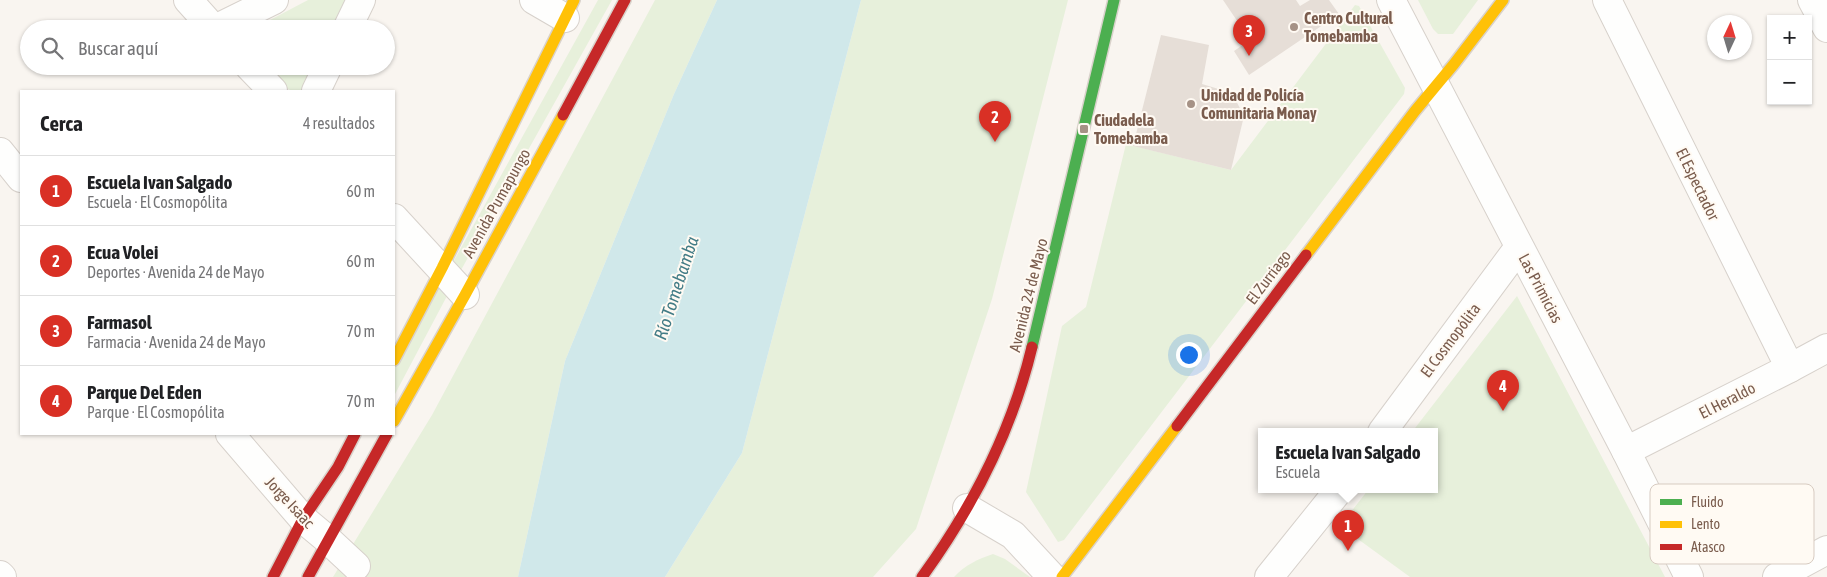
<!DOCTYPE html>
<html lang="es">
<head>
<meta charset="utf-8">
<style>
	:root { --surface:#fff; --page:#f2f2f2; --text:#202124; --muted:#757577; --line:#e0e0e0; --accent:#d93025 }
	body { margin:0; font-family:"Asap Condensed",sans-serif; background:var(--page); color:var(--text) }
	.controls { position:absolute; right:15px; top:15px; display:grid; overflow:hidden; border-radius:0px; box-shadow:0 1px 4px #0004 }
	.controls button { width:45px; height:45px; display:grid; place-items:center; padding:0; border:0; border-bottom:1px solid var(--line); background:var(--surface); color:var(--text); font:25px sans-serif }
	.compass { position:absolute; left:1707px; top:15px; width:45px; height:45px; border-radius:50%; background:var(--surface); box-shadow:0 1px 4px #0004; rotate:4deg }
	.you { position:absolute; left:1188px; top:354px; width:18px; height:18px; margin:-12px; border:4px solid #fff; border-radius:50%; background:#1a73e8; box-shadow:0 0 0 8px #1a73e833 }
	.badge { display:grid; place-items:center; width:32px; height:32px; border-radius:50%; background:var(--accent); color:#fff; font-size:16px; font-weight:700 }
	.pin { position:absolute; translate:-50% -41px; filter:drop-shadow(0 1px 2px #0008) }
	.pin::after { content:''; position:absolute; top:26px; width:18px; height:15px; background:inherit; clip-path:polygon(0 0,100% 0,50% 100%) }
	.popup { position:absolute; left:1258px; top:428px; width:180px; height:65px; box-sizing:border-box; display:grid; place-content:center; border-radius:0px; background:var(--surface); filter:drop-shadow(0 1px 4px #0005); font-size:16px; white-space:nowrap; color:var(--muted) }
	.popup b { font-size:19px; color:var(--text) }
	.popup::after { content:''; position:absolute; left:50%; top:100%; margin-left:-10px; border:10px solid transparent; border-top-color:var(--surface) }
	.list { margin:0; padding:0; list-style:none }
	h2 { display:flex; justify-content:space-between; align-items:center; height:65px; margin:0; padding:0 20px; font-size:21px }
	h2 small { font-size:16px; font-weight:400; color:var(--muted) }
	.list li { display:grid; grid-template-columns:32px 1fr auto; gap:15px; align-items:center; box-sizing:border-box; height:70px; padding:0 20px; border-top:1px solid var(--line) }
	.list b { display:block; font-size:19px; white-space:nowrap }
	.list p { margin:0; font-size:16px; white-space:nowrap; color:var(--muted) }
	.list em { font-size:16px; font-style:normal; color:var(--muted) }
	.icon { flex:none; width:28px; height:28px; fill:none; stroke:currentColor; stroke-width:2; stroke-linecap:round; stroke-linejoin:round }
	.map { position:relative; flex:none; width:1827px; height:577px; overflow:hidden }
	.search { position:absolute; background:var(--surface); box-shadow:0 1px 4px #0004; left:20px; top:20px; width:375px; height:55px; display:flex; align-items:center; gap:12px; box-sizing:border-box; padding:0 18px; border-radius:28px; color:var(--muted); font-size:19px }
	.panel { position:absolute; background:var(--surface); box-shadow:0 1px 4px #0004; left:20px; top:90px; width:375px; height:345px; border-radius:0px }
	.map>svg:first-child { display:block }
</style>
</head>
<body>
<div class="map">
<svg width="1827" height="577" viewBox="0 0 1827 577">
	<rect width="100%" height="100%" fill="#f9f5f0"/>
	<g fill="#e7f0db">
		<path d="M 308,0 L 356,0 L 340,29 L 253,29 Z"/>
		<path d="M 598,0 L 612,0 L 456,279 L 394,396 L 394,369 Z"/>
		<path d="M 655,0 L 717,0 L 674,94 L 565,361 L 518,577 L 333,577 L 432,415 Z"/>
		<path d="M 861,0 L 1068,0 L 992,299 L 916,529 L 873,577 L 665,577 L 742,453 Z"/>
		<path d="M 1418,0 L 1478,0 L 1453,34 L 1438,34 L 1433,29 Z"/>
		<path d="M 1355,5 L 1359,6 L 1405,88 L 1404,94 L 1064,540 L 1058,542 L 1026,492 L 1062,326 L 1086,307 L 1126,144 L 1231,170 Z"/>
		<path d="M 260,66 L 320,66 C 317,72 314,80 310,84 C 293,103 272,78 260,66 Z"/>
		<path d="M 1517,296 L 1665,577 L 1410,577 L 1340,526 L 1368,490 L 1434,490 L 1434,432 L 1412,432 Z"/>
		<path d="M 993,554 L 1005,559 L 1030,577 L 954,577 C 965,565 978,559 993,554 Z"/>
	</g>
	<path fill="#d0e8ea" d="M 717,0 L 861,0 L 742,453 L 665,577 L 518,577 L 565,361 L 674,94 Z"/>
	<g fill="#e6ded7">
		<path d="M 1223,0 L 1296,0 L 1300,6 L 1310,0 L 1329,0 L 1339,14 L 1249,75 L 1234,51 L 1250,40 Z"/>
		<path d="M 1161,35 L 1209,45 L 1202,84 L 1232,93 L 1244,116 L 1231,170 L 1133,146 Z"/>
	</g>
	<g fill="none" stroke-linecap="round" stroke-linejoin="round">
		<defs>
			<g id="street">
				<path d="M 188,0 L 214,29"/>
				<path d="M 534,0 L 565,18"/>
				<path d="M 1391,0 L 1626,451 L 1689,577"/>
				<path d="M 1607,0 L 1790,368"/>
				<path d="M 1812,0 L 1827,28"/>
				<path d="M 215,29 L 274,0"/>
				<path d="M 347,29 L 361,0"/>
				<path d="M 249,66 L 273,91"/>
				<path d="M 316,91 L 328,66"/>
				<path d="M 0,152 L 21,178"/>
				<path d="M 394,218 L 465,295"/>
				<path d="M 1382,432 L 1519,247"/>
				<path d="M 230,434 L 303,519 L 327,539 L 356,566"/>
				<path d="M 1626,451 L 1790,368 L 1827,348"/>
				<path d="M 967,508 L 1013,535 L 1052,577"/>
				<path d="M 0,575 L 2,577"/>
				<path d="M 1269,577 L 1339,490"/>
				<path d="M 1777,577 L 1827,550"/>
			</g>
			<path id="fast" d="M 1032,347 L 1114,0"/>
			<g id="slow">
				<path d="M 1306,255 L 1415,111 L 1454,64 L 1503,0"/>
				<path d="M 394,360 L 442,268 L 574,0"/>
				<path d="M 394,421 L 465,295 L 563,115"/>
				<path d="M 1062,577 L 1177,426"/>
			</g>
			<g id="jam">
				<path d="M 563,115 L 625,0"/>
				<path d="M 1177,426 L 1306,255"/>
				<path d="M 273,577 L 303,519 L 338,467 L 355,434"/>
				<path d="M 308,577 L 387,434"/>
				<path d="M 922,577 C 972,508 1012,430 1032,347"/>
			</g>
		</defs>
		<use href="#street" stroke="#d7d1cb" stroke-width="30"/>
		<use href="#fast" stroke="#d9d2cb" stroke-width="14"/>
		<use href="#slow" stroke="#d9d2cb" stroke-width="14"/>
		<use href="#jam" stroke="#d9d2cb" stroke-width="14"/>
		<use href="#street" stroke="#fefefd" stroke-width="28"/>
		<use href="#fast" stroke="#4caf50" stroke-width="11"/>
		<use href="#slow" stroke="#ffc107" stroke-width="11"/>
		<use href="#jam" stroke="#c62828" stroke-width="11"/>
	</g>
	<g fill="#a69286" stroke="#fffaf3" stroke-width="2">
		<circle cx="1294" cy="27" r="5"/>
		<circle cx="1191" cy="104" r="5"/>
		<rect x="1079" y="124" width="10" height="10" rx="2.5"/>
	</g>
	<g text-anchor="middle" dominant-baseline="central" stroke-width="4" stroke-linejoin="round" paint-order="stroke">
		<g font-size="16" font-weight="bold" fill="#7a5c4d" stroke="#fffaf3" text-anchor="start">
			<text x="1304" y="18">Centro Cultural<tspan x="1304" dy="18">Tomebamba</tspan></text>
			<text x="1201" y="95">Unidad de Policía<tspan x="1201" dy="18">Comunitaria Monay</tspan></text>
			<text x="1094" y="120">Ciudadela<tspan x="1094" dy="18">Tomebamba</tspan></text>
		</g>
		<g font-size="16" fill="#7a5c4d" stroke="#fffaf3">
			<text transform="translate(1698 184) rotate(64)">El Espectador</text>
			<text transform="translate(496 203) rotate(-61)">Avenida Pumapungo</text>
			<text transform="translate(1268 277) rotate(-53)">El Zurriago</text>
			<text transform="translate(1541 288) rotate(62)">Las Primicias</text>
			<text transform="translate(1028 295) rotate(-76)">Avenida 24 de Mayo</text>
			<text transform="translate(1450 340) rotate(-53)">El Cosmopólita</text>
			<text transform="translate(1727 400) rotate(-27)">El Heraldo</text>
			<text transform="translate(290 502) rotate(47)">Jorge Isaac</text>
		</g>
		<g font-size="18" font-style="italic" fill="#437c86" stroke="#fffaf3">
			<text transform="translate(676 288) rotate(-72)">Río Tomebamba</text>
		</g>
	</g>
	<rect x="1650" y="484" width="164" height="80" rx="8" fill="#fffaf3" stroke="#d7cbc1" stroke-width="1"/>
	<rect x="1660" y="499" width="22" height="6" fill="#4caf50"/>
	<rect x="1660" y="521" width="22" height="7" fill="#ffc107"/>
	<rect x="1660" y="544" width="22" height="6" fill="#c62828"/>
	<g font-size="14" fill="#7a5c4d">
		<text x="1691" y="507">Fluido</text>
		<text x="1691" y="529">Lento</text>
		<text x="1691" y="552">Atasco</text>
	</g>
</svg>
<div class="controls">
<button>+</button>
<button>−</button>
</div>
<svg class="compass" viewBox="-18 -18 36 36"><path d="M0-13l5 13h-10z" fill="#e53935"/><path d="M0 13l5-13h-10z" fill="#757577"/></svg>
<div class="you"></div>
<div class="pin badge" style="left:1348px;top:551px">1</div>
<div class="popup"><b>Escuela Ivan Salgado</b>Escuela</div>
<div class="pin badge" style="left:995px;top:142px">2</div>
<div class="pin badge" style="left:1249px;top:56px">3</div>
<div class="pin badge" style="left:1503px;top:411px">4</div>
<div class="search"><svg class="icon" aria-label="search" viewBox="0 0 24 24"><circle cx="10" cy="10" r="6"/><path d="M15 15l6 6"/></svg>Buscar aquí</div>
<section class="panel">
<h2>Cerca<small>4 resultados</small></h2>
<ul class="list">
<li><span class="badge">1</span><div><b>Escuela Ivan Salgado</b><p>Escuela · El Cosmopólita</p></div><em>60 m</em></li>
<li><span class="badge">2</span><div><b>Ecua Volei</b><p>Deportes · Avenida 24 de Mayo</p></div><em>60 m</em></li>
<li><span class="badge">3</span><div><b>Farmasol</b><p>Farmacia · Avenida 24 de Mayo</p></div><em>70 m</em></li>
<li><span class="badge">4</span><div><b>Parque Del Eden</b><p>Parque · El Cosmopólita</p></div><em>70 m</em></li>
</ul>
</section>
</div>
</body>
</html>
